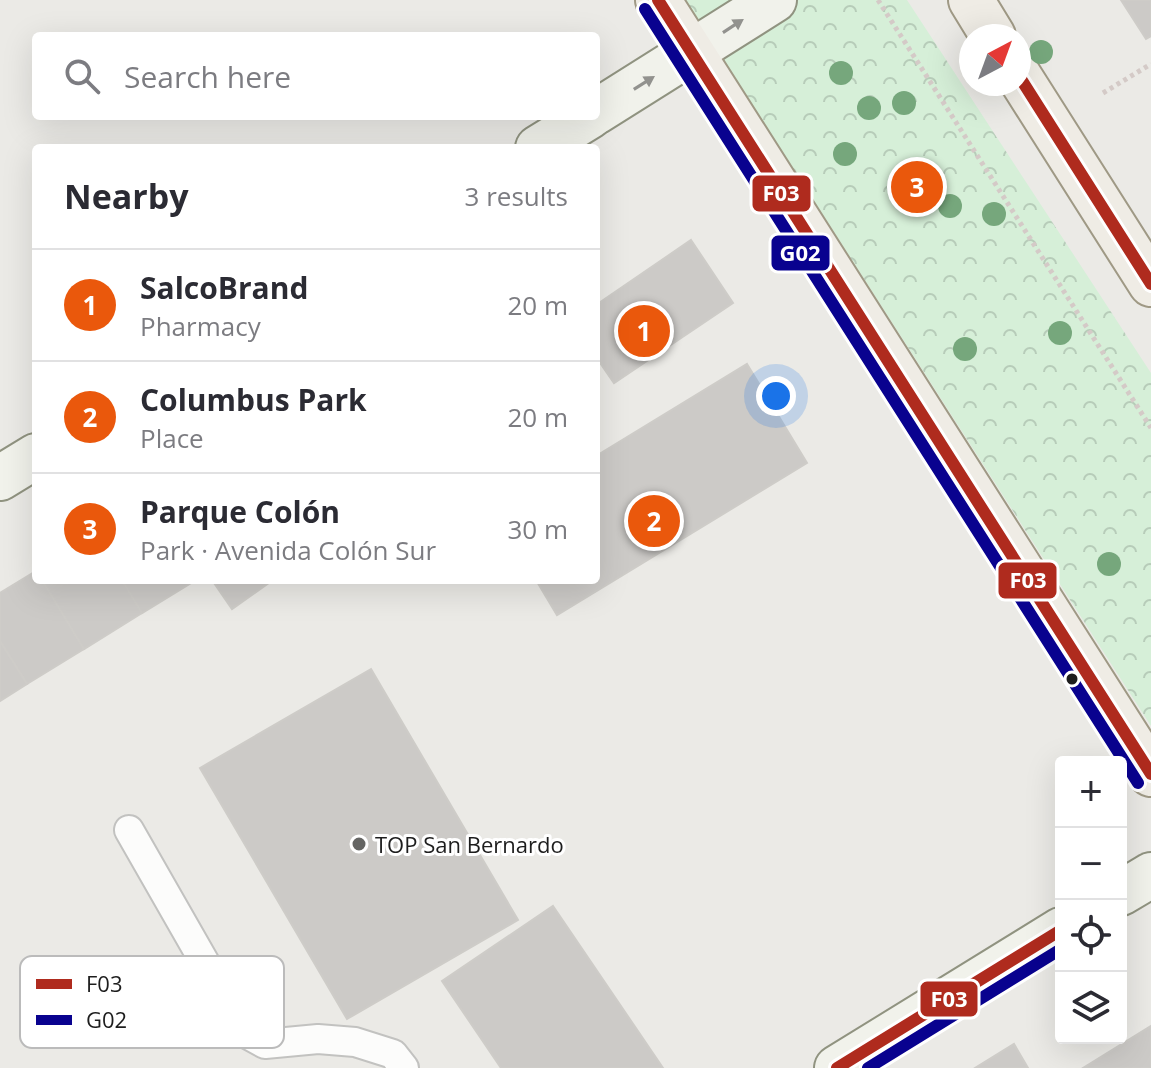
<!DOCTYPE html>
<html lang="en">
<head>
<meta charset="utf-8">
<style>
	:root { --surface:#fff; --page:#f2f2f3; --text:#2b2b33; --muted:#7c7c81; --line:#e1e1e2; --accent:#ea580c }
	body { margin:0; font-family:"Open Sans",sans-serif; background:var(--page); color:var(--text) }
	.controls { position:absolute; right:24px; bottom:24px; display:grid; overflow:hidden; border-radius:8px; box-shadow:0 8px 32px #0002 }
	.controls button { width:72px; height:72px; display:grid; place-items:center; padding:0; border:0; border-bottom:2px solid var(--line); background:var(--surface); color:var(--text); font:40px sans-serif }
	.compass { position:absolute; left:959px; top:24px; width:72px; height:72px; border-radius:50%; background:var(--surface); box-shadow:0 8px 32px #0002; rotate:41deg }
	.you { position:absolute; left:776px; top:396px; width:28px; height:28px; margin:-20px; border:6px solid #fff; border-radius:50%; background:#1a73e8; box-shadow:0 0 0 12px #1a73e833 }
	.badge { display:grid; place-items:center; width:52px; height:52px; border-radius:50%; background:var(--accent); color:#fff; font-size:26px; font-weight:700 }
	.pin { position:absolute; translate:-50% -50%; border:4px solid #fff; box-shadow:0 2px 8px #0006 }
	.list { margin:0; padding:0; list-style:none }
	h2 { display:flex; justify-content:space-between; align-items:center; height:104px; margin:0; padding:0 32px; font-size:34px }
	h2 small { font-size:26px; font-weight:400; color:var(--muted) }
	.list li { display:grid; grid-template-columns:52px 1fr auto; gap:24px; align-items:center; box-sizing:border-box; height:112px; padding:0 32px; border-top:2px solid var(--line) }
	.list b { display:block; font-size:30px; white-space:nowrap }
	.list p { margin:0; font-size:26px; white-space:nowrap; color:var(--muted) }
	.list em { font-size:26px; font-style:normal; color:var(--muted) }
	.icon { flex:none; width:44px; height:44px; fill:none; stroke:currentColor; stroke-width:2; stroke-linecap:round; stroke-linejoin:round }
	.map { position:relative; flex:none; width:1151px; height:1068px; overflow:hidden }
	.search { position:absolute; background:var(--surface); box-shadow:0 8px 32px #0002; left:32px; top:32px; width:568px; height:88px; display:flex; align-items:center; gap:20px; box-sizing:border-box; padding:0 28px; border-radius:8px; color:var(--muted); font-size:30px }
	.panel { position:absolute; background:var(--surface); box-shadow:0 8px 32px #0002; left:32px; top:144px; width:568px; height:440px; border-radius:8px }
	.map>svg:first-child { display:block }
</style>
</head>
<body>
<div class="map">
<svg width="1151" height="1068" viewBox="0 0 1151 1068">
	<defs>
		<pattern id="park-crowns" width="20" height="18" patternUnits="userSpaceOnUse" patternTransform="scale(2)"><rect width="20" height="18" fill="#d6efd8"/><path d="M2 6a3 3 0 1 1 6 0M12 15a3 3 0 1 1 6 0" fill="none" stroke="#b7ccb9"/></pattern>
	</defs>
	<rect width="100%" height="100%" fill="#ebeae6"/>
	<path fill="url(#park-crowns)" d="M 685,0 L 907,0 L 1151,373 L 1151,726 Z"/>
	<g fill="#cccac7" stroke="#ceccc8" stroke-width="2">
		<path d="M 1121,0 L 1151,0 L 1151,36 L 1146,39 Z"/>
		<path d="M 691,240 L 733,303 L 614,383 L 596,357 L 596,305 Z"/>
		<path d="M 747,364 L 807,463 L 557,615 L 536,580 L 596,580 L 596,456 Z"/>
		<path d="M 36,571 L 36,580 L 42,580 L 84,649 L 27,684 L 0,641 L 0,593 Z"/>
		<path d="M 42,580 L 122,580 L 142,613 L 84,649 Z"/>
		<path d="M 122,580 L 196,580 L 142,613 Z"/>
		<path d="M 212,580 L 273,580 L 232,609 Z"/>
		<path d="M 0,641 L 27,684 L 0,701 Z"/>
		<path d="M 371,669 L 518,920 L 347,1019 L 200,768 Z"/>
		<path d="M 553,906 L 663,1068 L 501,1068 L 442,981 Z"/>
		<path d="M 1151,1026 L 1151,1068 L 1083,1068 Z"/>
		<path d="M 1014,1044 L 1028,1068 L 975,1068 Z"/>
	</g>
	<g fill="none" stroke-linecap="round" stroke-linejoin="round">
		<defs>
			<path id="lane" d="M 129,830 L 245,1033 L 265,1044 L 318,1039 L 355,1042 L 393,1054 L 404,1068"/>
			<g id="secondary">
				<path d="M 596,112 L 774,0"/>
				<path d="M 538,148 L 590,116"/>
				<path d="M 0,478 L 36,456"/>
				<path d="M 1121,893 L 1151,875"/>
				<path d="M 837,1068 L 1061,930"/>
			</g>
			<g id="primary">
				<path d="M 658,0 L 1151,774"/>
				<path d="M 971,0 L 993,36"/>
				<path d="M 1019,76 L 1151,284"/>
			</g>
		</defs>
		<use href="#lane" stroke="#c2c2c0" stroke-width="32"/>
		<use href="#secondary" stroke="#909380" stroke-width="48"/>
		<use href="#primary" stroke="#9f9985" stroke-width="48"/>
		<g stroke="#d4cac7" stroke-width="5" stroke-dasharray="4 4" stroke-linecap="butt">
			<path d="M 878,0 L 1151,428"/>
			<path d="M 1103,93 L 1151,64"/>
		</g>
		<use href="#lane" stroke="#fcfcfb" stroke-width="28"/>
		<use href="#secondary" stroke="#f1f2eb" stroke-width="44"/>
		<use href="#primary" stroke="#efece5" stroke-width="44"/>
		<defs>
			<g id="bus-1">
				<path d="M 658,0 L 1151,774"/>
				<path d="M 1019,76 L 1151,284"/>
				<path d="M 837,1068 L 1061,930"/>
			</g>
			<g id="bus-2">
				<path d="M 645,9 L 1138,783"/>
				<path d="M 868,1068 L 1061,949"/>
			</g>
		</defs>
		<use href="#bus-1" stroke="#fff" stroke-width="18"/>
		<use href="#bus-2" stroke="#fff" stroke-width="18"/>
		<use href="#bus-1" stroke="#af2b1e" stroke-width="12"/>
		<use href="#bus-2" stroke="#09028f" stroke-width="12"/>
	</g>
	<g fill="#76a77c">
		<circle cx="1041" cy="52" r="12"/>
		<circle cx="841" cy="73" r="12"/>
		<circle cx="904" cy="103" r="12"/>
		<circle cx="869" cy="108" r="12"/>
		<circle cx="845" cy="154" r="12"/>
		<circle cx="950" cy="206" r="12"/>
		<circle cx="994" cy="214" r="12"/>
		<circle cx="1060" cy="333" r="12"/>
		<circle cx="965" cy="349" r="12"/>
		<circle cx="1109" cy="564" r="12"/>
	</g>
	<defs><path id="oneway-solid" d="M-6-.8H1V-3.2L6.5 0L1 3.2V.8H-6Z" transform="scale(2)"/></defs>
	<g fill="#92928e">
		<use href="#oneway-solid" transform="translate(733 26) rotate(-33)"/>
		<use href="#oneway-solid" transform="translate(644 83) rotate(-32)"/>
	</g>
	<circle fill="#1d1d1d" stroke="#fff" stroke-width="3" cx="1072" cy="679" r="7"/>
	<circle fill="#656563" stroke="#fff" stroke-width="3" cx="359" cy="844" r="8"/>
	<g text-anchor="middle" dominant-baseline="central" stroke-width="6" stroke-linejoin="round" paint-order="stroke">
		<g font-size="22" fill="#1d1d1d" stroke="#fff" text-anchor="start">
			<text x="375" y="844">TOP San Bernardo</text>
		</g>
	</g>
	<rect x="20" y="956" width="264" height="92" rx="12" fill="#fff" stroke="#bbb" stroke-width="2"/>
	<rect x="36" y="979" width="36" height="10" fill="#af2b1e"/>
	<rect x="36" y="1015" width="36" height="10" fill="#09028f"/>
	<g font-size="22" fill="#1d1d1d">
		<text x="86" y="992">F03</text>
		<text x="86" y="1028">G02</text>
	</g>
	<g stroke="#fff" stroke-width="3">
		<rect x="751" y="174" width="61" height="39" rx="8" fill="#af2b1e"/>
		<rect x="770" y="234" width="61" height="38" rx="8" fill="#09028f"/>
		<rect x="997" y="561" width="61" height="39" rx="8" fill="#af2b1e"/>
		<rect x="919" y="980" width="60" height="38" rx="8" fill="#af2b1e"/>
	</g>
	<g font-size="22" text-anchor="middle" font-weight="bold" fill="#fff">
		<text x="781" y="201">F03</text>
		<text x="800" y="261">G02</text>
		<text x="1028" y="588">F03</text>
		<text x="949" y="1007">F03</text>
	</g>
</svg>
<div class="controls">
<button>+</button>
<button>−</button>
<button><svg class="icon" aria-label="locate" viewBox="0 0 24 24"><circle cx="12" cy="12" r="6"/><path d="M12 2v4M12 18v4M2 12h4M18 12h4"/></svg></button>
<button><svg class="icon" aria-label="layers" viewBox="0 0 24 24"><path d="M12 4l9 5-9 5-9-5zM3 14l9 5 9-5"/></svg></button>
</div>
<svg class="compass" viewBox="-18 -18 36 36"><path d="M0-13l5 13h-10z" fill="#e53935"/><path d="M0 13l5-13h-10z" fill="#7c7c81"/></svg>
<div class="you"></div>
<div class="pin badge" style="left:644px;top:331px">1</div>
<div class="pin badge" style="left:654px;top:521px">2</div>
<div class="pin badge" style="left:917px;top:187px">3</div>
<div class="search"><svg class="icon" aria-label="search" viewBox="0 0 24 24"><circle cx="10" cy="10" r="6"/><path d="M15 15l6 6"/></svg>Search here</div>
<section class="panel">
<h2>Nearby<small>3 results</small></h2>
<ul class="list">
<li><span class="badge">1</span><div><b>SalcoBrand</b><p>Pharmacy</p></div><em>20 m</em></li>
<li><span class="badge">2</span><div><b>Columbus Park</b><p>Place</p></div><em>20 m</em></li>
<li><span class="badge">3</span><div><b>Parque Colón</b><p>Park · Avenida Colón Sur</p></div><em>30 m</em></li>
</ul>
</section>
</div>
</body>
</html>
